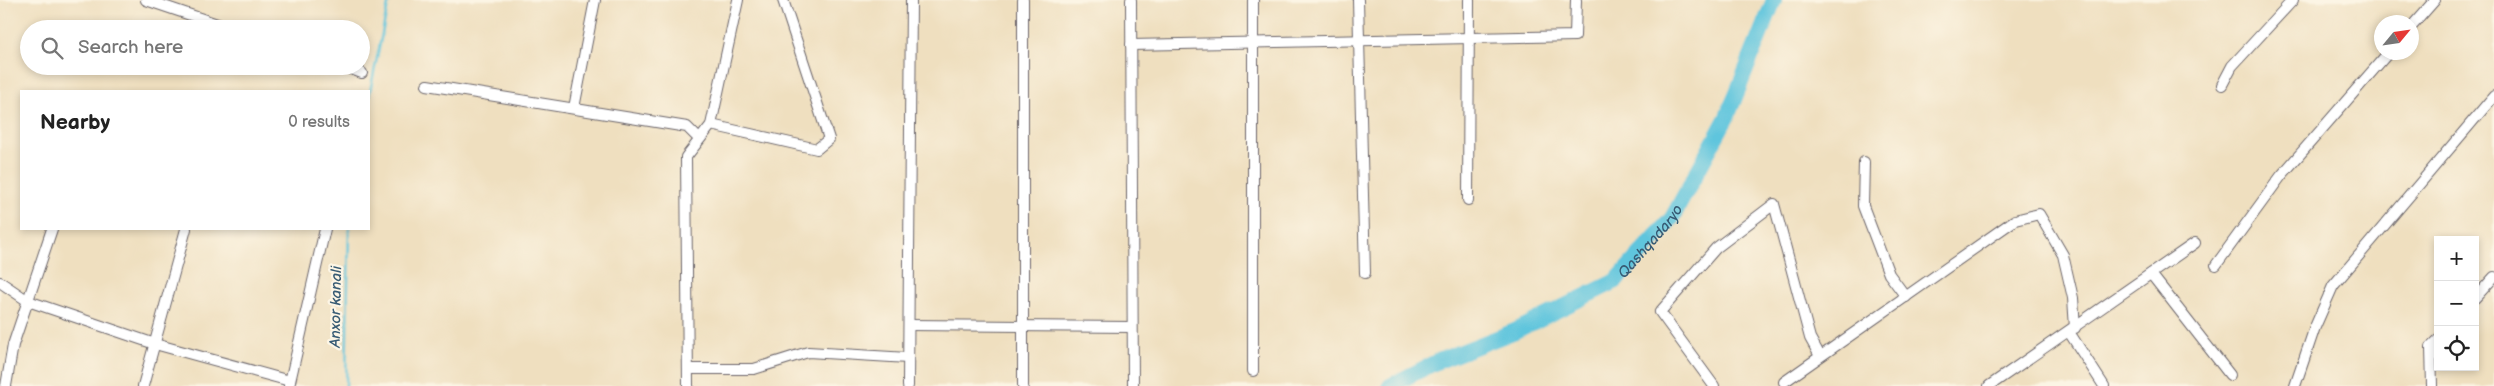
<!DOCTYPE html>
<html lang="en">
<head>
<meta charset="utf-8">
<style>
	:root { --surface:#fff; --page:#f2f2f2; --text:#222; --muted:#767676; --line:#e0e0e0 }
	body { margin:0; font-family:"Balsamiq Sans",sans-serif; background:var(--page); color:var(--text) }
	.controls { position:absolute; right:15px; bottom:15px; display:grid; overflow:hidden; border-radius:0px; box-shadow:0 2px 8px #0003 }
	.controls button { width:45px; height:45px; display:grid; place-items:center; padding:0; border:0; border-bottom:1px solid var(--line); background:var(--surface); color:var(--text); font:25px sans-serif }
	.compass { position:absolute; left:2374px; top:15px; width:45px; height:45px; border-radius:50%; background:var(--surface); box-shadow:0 2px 8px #0003; rotate:61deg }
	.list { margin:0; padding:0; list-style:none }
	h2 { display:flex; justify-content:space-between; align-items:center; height:65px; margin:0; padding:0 20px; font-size:21px }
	h2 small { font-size:16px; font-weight:400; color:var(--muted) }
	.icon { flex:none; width:28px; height:28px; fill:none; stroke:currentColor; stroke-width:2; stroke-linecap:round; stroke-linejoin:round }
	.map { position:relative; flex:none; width:2494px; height:386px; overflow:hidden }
	.search { position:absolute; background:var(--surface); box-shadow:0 2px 8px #0003; left:20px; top:20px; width:350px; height:55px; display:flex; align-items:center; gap:12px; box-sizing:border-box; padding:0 18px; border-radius:28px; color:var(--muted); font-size:19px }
	.panel { position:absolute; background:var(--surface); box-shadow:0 2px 8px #0003; left:20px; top:90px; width:350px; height:140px; border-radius:0px }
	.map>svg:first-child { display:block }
</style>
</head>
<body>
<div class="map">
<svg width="2494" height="386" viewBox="0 0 2494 386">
	<rect width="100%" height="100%" fill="#fcf5e5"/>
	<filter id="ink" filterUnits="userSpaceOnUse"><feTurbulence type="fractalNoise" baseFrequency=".02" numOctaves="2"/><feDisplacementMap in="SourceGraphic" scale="10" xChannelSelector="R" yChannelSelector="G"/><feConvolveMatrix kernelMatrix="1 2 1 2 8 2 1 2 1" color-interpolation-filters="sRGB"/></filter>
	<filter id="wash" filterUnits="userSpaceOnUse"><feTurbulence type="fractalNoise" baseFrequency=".0096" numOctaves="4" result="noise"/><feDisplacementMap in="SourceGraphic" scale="20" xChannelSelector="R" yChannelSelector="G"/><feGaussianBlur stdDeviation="1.12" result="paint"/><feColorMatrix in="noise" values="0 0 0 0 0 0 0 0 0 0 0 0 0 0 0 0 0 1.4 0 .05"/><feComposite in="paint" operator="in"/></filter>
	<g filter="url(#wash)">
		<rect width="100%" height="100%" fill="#efdfbf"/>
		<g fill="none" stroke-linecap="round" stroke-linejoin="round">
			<g stroke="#5fc5dd" stroke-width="2.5">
				<path d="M 369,96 L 389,0"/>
				<path d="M 346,386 L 349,229"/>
			</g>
			<path stroke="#5fc5dd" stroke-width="16" id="s1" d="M 1390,386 L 1436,362 L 1515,331 L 1616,281 L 1672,218 L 1727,117 L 1774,0"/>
		</g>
	</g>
	<g filter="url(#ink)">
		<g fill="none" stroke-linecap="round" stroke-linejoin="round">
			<defs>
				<g id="minor">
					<path d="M 146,0 L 232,29"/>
					<path d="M 1131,0 L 1133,386"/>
					<path d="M 1253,0 L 1253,371"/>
					<path d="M 1358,0 L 1365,273"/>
					<path d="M 2412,26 L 2435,0"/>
					<path d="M 1131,45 L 1575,36 L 1576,0"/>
					<path d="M 343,66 L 362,73"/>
					<path d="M 427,85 L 687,127 L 699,139"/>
					<path d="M 2222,85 L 2232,66 L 2293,0"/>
					<path d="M 574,108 L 595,0"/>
					<path d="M 711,125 L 817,149 L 829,139 L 783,0"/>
					<path d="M 1864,162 L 1863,206 L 1889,274 L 1906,297"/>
					<path d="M 1468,200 L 1469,0"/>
					<path d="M 2216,265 L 2281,176 L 2389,52"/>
					<path d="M 2151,274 L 2230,375"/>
					<path d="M 0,282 L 28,301 L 155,344 L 290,381"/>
					<path d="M 2475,298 L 2494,277"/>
					<path d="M 909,325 L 1132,327"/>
					<path d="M 2069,332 L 2104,386"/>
					<path d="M 689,369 L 754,369 L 808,352 L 908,358"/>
					<path d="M 1784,382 L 2015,220 L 2039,214 L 2063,255 L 2073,298 L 2075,328"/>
					<path d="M 6,386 L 13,345 L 52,229"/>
					<path d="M 143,386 L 186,229"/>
					<path d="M 289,386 L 325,229"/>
					<path d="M 688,386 L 686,157 L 711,125 L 738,0"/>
					<path d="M 908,386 L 911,0"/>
					<path d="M 1023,386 L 1023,0"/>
					<path d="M 1714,386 L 1660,312 L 1716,248 L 1774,204 L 1810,338 L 1820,356"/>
					<path d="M 1989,386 L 2195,243"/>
					<path d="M 2295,386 L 2315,327 L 2333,286 L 2494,96"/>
					<path d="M 2432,386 L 2431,347 L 2438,340"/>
				</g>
			</defs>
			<use href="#minor" stroke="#6a6469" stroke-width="12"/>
			<use href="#minor" stroke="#fff" stroke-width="10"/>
		</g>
	</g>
	<g text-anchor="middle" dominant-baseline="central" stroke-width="4.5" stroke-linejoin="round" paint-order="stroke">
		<g font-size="15" font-style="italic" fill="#375b74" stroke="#fcf5e5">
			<text stroke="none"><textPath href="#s1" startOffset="302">Qashqadaryo</textPath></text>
			<text transform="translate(336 307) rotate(-89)">Anxor kanali</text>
		</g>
	</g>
</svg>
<div class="controls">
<button>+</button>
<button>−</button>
<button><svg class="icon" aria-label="locate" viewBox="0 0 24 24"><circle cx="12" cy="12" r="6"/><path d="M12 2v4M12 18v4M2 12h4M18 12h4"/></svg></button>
</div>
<svg class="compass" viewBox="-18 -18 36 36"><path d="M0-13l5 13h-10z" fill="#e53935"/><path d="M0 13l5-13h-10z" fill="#767676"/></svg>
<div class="search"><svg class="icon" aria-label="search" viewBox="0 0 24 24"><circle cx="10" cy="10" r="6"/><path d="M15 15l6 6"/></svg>Search here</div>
<section class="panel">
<h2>Nearby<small>0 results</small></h2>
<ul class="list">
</ul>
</section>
</div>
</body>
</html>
